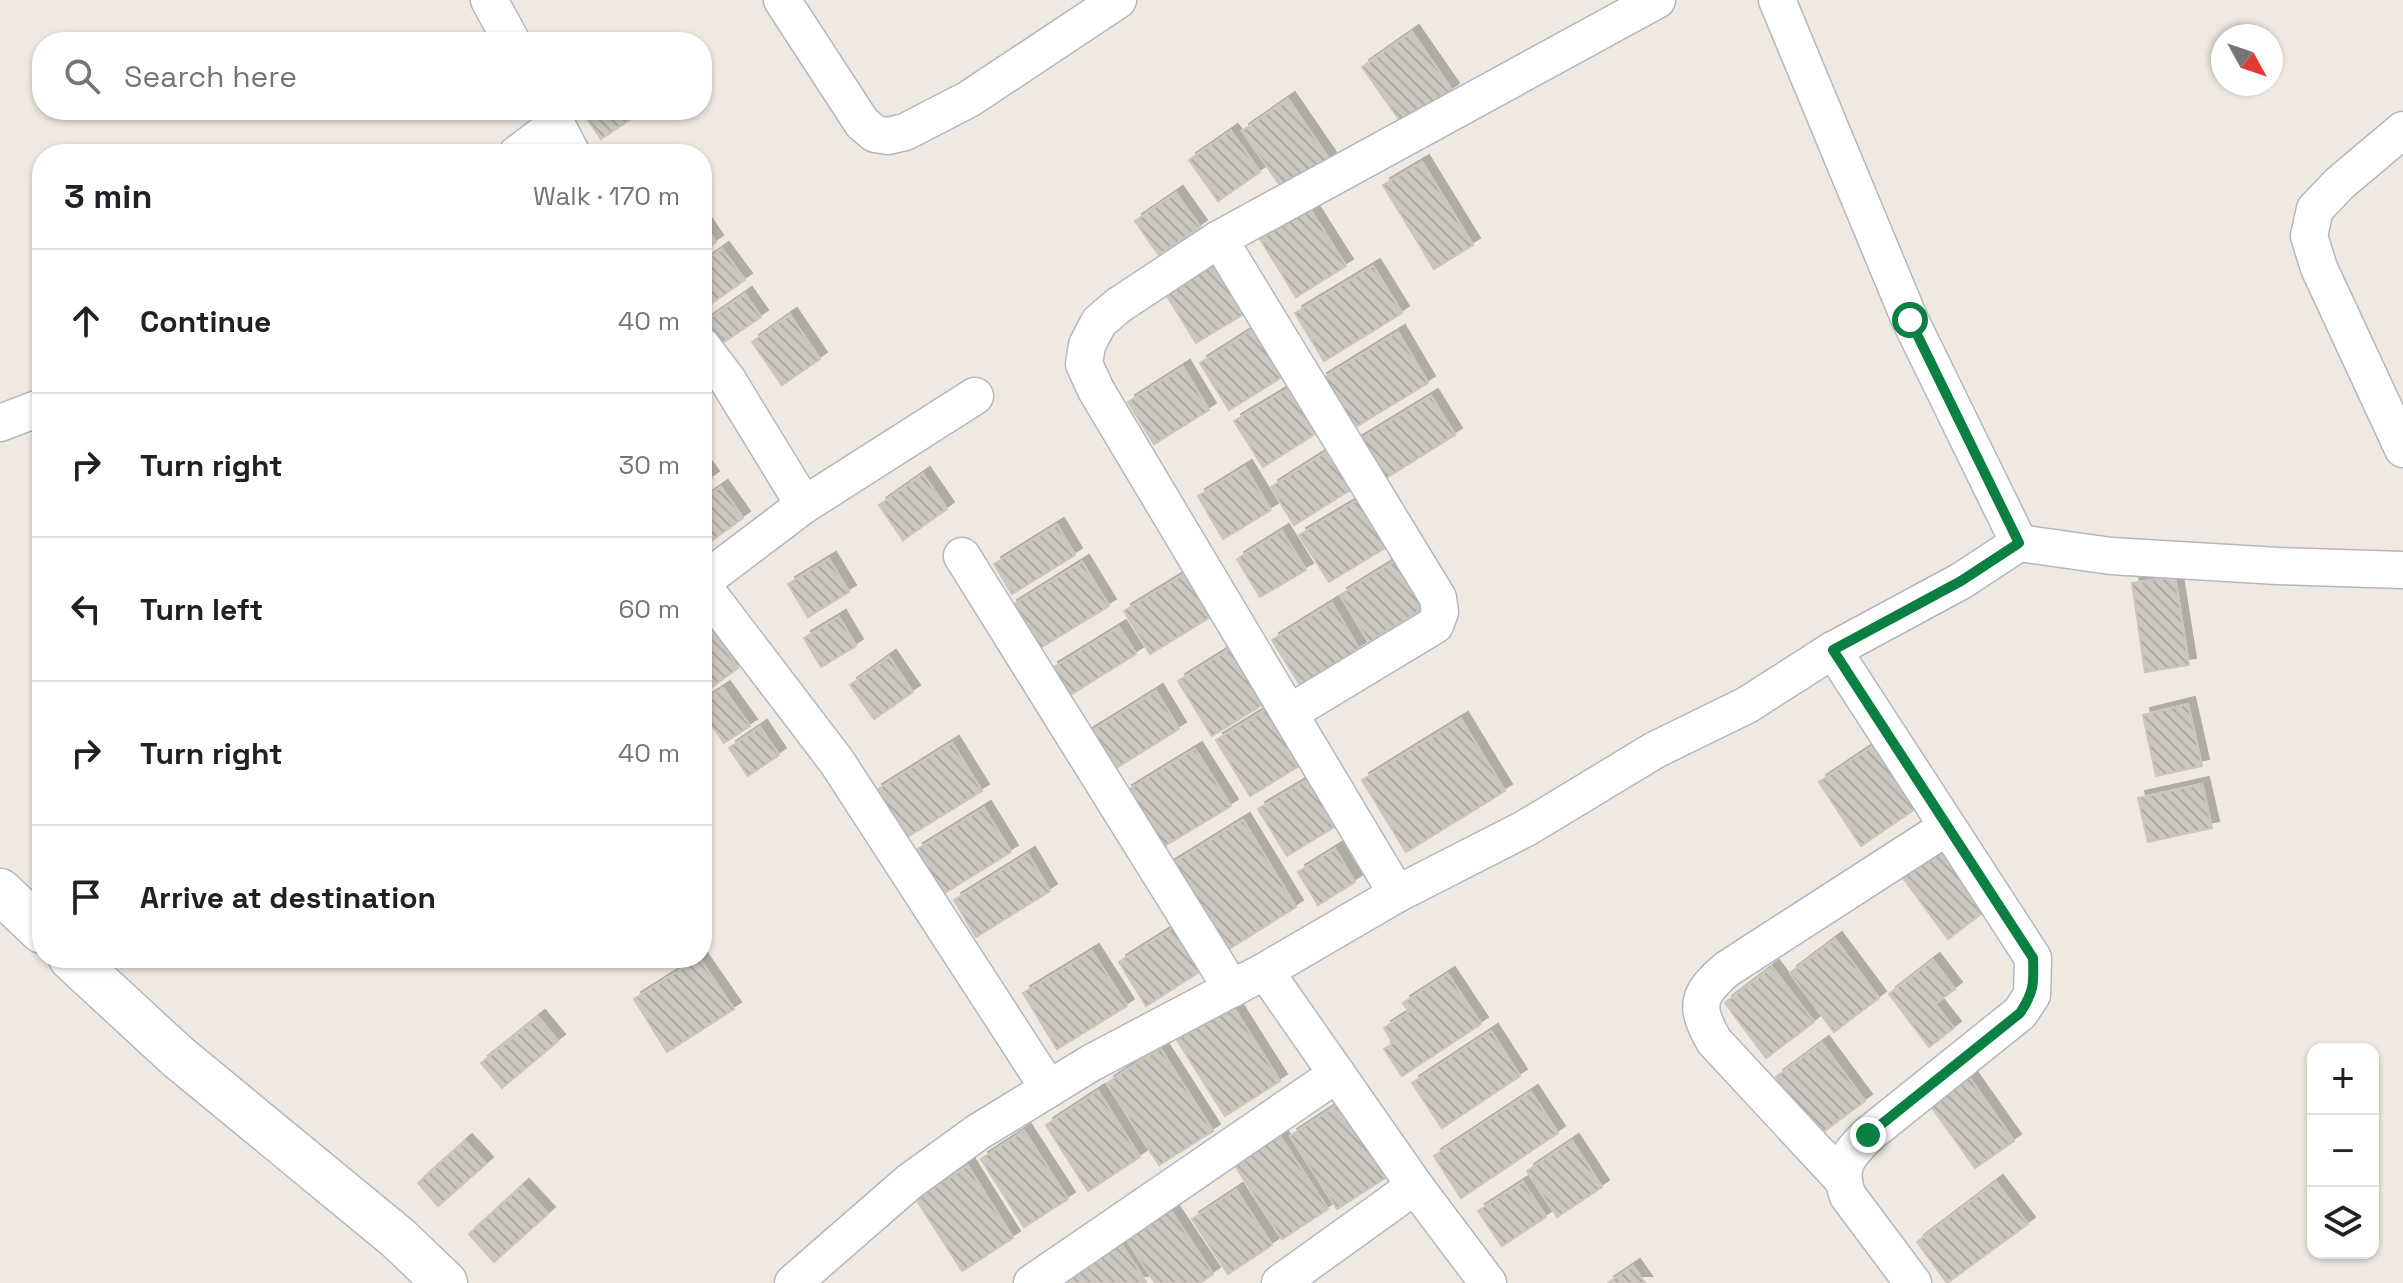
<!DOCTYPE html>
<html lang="en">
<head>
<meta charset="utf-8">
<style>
	:root { --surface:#fff; --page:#f6f6f6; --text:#202124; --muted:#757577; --line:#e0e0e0 }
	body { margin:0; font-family:"Space Grotesk",sans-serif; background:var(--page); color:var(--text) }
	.controls { position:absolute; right:24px; bottom:24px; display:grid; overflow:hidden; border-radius:16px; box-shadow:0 2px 6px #0004 }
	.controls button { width:72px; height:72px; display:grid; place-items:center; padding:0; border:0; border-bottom:2px solid var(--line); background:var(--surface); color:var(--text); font:40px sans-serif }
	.compass { position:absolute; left:2211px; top:24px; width:72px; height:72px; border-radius:50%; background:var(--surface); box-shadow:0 2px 6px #0004; rotate:130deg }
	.stop { position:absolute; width:24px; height:24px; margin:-18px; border:6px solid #0b8043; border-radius:50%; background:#fff }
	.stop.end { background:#0b8043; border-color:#fff; box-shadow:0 2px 8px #0008 }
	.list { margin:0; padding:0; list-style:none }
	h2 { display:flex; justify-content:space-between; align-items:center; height:104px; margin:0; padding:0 32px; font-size:34px }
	h2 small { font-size:26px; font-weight:400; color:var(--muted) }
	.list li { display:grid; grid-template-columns:52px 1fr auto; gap:24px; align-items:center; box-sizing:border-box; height:144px; padding:0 32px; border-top:2px solid var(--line) }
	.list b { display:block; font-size:30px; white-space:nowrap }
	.list em { font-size:26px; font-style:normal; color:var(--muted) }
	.icon { flex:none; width:44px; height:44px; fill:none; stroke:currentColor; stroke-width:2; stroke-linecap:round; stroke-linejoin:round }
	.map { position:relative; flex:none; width:2403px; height:1283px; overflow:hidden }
	.search { position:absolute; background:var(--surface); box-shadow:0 2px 6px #0004; left:32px; top:32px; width:680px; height:88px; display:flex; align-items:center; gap:20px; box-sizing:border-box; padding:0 28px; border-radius:32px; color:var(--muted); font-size:30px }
	.panel { position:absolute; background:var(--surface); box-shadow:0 2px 6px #0004; left:32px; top:144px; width:680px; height:824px; border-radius:32px }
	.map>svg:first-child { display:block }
</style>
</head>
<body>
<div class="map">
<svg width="2403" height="1283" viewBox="0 0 2403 1283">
	<defs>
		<pattern id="building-back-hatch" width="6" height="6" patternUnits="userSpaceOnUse" patternTransform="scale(2)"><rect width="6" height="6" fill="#cbc7bf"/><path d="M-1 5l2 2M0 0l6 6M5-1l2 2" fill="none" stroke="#afaba4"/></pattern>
		<filter id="shadow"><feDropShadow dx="7" dy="-7" stdDeviation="0" flood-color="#0004"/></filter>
	</defs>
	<rect width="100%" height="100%" fill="#efe9e1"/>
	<g fill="url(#building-back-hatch)" stroke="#cbc5ba" stroke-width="2" filter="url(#shadow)">
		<path d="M 1412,32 L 1452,90 L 1403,125 L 1362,67 Z"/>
		<path d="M 1288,99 L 1329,159 L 1284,191 L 1242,131 Z"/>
		<path d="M 581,110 L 644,110 L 601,139 Z"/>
		<path d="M 1231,131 L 1260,172 L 1218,201 L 1189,160 Z"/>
		<path d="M 1422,162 L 1473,245 L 1434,269 L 1383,185 Z"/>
		<path d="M 1176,193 L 1200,227 L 1159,255 L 1135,221 Z"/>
		<path d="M 1310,209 L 1346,266 L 1296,297 L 1260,239 Z"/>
		<path d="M 702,221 L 716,242 L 702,252 Z"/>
		<path d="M 722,249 L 745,280 L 702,310 L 702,263 Z"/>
		<path d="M 1218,253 L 1252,309 L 1196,343 L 1162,288 Z"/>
		<path d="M 1373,266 L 1402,313 L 1324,361 L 1295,313 Z"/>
		<path d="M 745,294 L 761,317 L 721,344 L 706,321 Z"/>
		<path d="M 790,315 L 820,359 L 782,385 L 752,342 Z"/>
		<path d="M 1258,326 L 1287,374 L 1229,410 L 1200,363 Z"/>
		<path d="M 1398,332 L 1428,383 L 1351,430 L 1320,380 Z"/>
		<path d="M 1183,367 L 1209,410 L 1154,444 L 1128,402 Z"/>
		<path d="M 1291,387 L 1318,432 L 1263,467 L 1234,421 Z"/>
		<path d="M 1431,396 L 1455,435 L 1378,483 L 1354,443 Z"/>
		<path d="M 1328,451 L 1352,489 L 1294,525 L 1271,487 Z"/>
		<path d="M 702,464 L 712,478 L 702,485 Z"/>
		<path d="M 1245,467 L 1271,510 L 1223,539 L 1198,496 Z"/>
		<path d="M 923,474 L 947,509 L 903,540 L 879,505 Z"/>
		<path d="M 721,487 L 743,518 L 703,547 L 702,500 Z"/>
		<path d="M 1361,498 L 1390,545 L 1329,582 L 1299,535 Z"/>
		<path d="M 1057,525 L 1075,555 L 1012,594 L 994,564 Z"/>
		<path d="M 1282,531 L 1306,570 L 1260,597 L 1237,559 Z"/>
		<path d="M 829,559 L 849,592 L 808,617 L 788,584 Z"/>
		<path d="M 1398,559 L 1427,606 L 1369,642 L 1340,595 Z"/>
		<path d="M 1082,562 L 1109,606 L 1037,650 L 1010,607 Z"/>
		<path d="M 1191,570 L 1217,613 L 1150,654 L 1124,611 Z"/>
		<path d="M 2175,577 L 2189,665 L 2145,672 L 2132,583 Z"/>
		<path d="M 1332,603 L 1359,649 L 1300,685 L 1272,640 Z"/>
		<path d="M 839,617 L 856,646 L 821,667 L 804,638 Z"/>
		<path d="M 1119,627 L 1136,654 L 1067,697 L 1051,669 Z"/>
		<path d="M 713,631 L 738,668 L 702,694 L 702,639 Z"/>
		<path d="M 1236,645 L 1270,700 L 1212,736 L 1178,681 Z"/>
		<path d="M 889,657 L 913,692 L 874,719 L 850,685 Z"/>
		<path d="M 723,688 L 750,726 L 724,743 L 702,712 L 702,702 Z"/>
		<path d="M 1156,691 L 1179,729 L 1105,775 L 1082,737 Z"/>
		<path d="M 2188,704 L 2202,766 L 2156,776 L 2143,715 Z"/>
		<path d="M 1270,707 L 1304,763 L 1250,796 L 1216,740 Z"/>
		<path d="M 1461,719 L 1505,791 L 1406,852 L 1362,780 Z"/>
		<path d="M 760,727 L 779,755 L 748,776 L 729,748 Z"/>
		<path d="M 952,743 L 982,791 L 904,839 L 875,791 Z"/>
		<path d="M 1876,744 L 1918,807 L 1861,846 L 1819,782 Z"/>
		<path d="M 1195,749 L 1231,806 L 1160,849 L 1125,792 Z"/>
		<path d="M 1312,777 L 1341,823 L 1287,856 L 1258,809 Z"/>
		<path d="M 2202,784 L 2212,828 L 2148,842 L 2138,798 Z"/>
		<path d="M 984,808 L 1011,852 L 943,894 L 916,850 Z"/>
		<path d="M 1243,820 L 1296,907 L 1221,954 L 1168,866 Z"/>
		<path d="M 1335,849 L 1355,882 L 1318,905 L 1298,872 Z"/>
		<path d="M 1940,850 L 1985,911 L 1948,939 L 1903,878 Z"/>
		<path d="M 1028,854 L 1050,891 L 976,937 L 954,900 Z"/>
		<path d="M 1181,923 L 1207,967 L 1146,1006 L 1119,962 Z"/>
		<path d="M 1835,939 L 1879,998 L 1834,1032 L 1790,973 Z"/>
		<path d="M 1092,951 L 1127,1006 L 1057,1049 L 1023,993 Z"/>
		<path d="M 699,958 L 734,1009 L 667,1052 L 634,999 Z"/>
		<path d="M 1933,960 L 1955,989 L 1935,1004 L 1954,1028 L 1929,1047 L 1889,994 Z"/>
		<path d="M 1772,967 L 1814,1022 L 1766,1058 L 1725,1003 Z"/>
		<path d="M 1448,974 L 1481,1024 L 1402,1076 L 1384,1049 L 1393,1043 L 1384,1028 L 1409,1012 L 1403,1003 Z"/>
		<path d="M 1232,1005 L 1280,1081 L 1225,1116 L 1177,1040 Z"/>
		<path d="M 538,1017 L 558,1041 L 502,1088 L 481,1063 Z"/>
		<path d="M 1491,1031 L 1520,1076 L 1442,1128 L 1412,1083 Z"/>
		<path d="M 1822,1043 L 1865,1101 L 1819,1135 L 1776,1077 Z"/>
		<path d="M 1160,1048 L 1213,1131 L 1159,1165 L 1107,1083 Z"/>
		<path d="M 1967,1074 L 2014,1141 L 1975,1168 L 1928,1102 Z"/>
		<path d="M 1098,1091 L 1140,1157 L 1088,1191 L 1046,1125 Z"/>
		<path d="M 1531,1092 L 1558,1133 L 1461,1198 L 1434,1156 Z"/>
		<path d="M 1345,1100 L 1393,1173 L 1337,1209 L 1290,1136 Z"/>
		<path d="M 1024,1131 L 1068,1199 L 1024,1227 L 981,1159 Z"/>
		<path d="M 1279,1135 L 1328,1209 L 1282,1239 L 1234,1164 Z"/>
		<path d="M 465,1141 L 486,1164 L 438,1206 L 418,1183 Z"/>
		<path d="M 1572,1141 L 1602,1187 L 1557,1217 L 1527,1171 Z"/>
		<path d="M 968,1166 L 1013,1238 L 962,1271 L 916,1199 Z"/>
		<path d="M 1523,1182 L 1546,1217 L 1502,1246 L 1478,1211 Z"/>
		<path d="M 1996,1182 L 2028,1224 L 1947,1283 L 1917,1242 Z"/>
		<path d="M 522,1186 L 548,1214 L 494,1262 L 469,1234 Z"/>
		<path d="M 1236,1190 L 1272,1245 L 1228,1274 L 1192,1219 Z"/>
		<path d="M 1167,1205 L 1213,1274 L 1200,1283 L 1155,1283 L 1123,1234 Z"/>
		<path d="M 1117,1238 L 1147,1283 L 1070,1283 L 1063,1273 Z"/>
		<path d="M 1633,1266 L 1645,1283 L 1608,1283 Z"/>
	</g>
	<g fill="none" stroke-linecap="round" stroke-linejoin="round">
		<defs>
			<g id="street">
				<path d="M 489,0 L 512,42"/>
				<path d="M 782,0 L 862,123 L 875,134 L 888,136 L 905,132 L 969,99 L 1118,0"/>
				<path d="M 1777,0 L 1910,320 L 2019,543"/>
				<path d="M 549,110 L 572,154"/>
				<path d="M 2403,130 L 2340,183 L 2315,209 L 2309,236 L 2319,268 L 2403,449"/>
				<path d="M 517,154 L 557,124"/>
				<path d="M 1219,239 L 1438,598 L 1440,612 L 1435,625 L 1291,712"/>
				<path d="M 702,346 L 727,379 L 804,505"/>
				<path d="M 0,423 L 42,407"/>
				<path d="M 962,556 L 1232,989"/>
				<path d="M 702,582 L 804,505 L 975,396"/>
				<path d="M 702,585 L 837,762 L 1049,1089"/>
				<path d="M 1833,650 L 2033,958 L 2032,995 L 2020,1013 L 1868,1135 C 1847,1156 1837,1167 1848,1196 L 1913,1283"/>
				<path d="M 1397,894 L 1096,390 L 1084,364 L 1087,345 L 1099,322 L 1119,305 L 1219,239 L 1657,0"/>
				<path d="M 1265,971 L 1415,1186 L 1488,1283"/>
				<path d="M 1842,1179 L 1714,1041 C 1694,1006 1697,995 1727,969 L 1947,827"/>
				<path d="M 793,1283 L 909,1182 L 978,1132 L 1091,1063 L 1265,971 L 1397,894 L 1526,828 L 1655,750 L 1747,705 L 1833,650 L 1961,581 L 2019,543 L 2111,556 L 2278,566 L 2403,570"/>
				<path d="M 1032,1283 L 1337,1074"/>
				<path d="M 1280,1283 L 1415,1186"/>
			</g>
			<g id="secondary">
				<path d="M 0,891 L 42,931"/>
				<path d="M 71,958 L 177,1056 L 398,1238 L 445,1283"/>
			</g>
		</defs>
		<use href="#street" stroke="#b4b7c1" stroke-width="39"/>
		<use href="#secondary" stroke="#b4b7c1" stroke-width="47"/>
		<use href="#street" stroke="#fff" stroke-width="36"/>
		<use href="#secondary" stroke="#fff" stroke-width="44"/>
	</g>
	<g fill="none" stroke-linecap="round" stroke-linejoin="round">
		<path stroke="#0b8043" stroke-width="10" d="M 1868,1135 L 2020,1013 C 2034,992 2034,984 2033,958 L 1833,650 L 1961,581 L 2019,543 L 1910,320"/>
	</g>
</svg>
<div class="controls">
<button>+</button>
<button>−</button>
<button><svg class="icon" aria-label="layers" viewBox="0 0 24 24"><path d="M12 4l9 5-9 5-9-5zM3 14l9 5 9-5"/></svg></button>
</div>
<svg class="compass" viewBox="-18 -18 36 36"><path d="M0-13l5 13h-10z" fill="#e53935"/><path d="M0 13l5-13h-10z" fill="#757577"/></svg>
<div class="stop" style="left:1910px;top:320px"></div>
<div class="stop end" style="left:1868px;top:1135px"></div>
<div class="search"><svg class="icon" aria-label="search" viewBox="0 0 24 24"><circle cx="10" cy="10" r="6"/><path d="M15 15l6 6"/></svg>Search here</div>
<section class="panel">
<h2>3 min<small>Walk · 170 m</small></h2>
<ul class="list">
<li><svg class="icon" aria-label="ahead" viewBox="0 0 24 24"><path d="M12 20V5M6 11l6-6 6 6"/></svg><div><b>Continue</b></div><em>40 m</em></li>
<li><svg class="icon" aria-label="right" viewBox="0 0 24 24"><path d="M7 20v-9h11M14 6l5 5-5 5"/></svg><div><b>Turn right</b></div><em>30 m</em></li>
<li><svg class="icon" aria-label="left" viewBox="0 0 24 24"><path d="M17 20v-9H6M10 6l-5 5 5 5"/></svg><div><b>Turn left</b></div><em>60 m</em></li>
<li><svg class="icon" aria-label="right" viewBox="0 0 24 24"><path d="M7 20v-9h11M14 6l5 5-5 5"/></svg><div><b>Turn right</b></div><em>40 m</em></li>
<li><svg class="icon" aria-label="arrive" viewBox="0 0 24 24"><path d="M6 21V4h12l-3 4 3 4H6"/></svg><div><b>Arrive at destination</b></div></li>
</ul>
</section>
</div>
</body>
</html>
